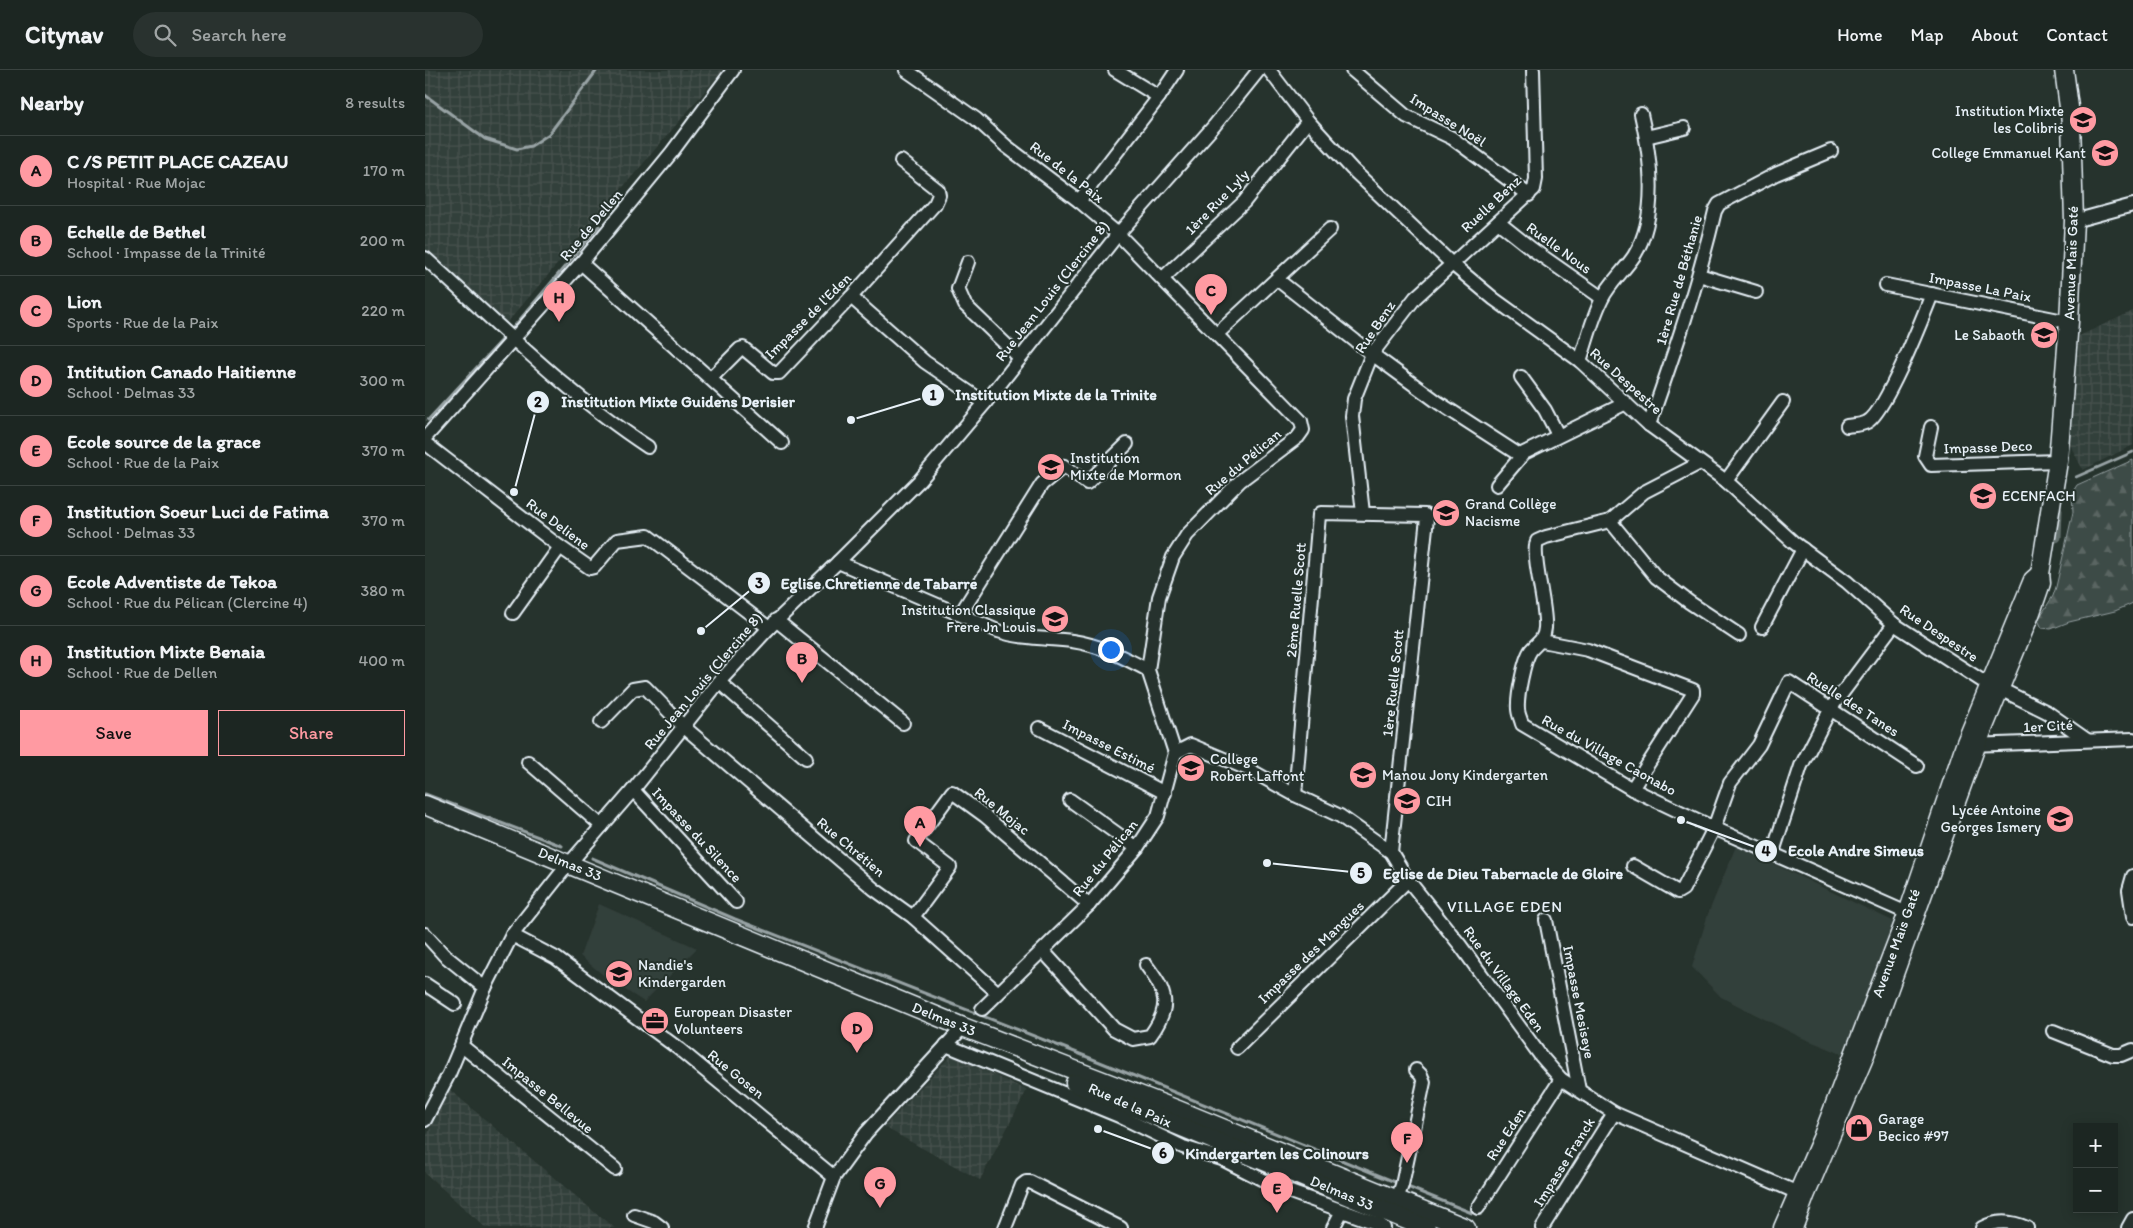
<!DOCTYPE html>
<html lang="en">
<head>
<meta charset="utf-8">
<style>
	:root { --surface:#1c2622; --page:#29322f; --text:#f1f3f6; --muted:#a0a5a5; --line:#3a4340; --accent:#ff9aa2 }
	body { margin:0; font-family:Itim,sans-serif; background:var(--page); color:var(--text) }
	.controls { position:absolute; right:15px; bottom:15px; display:grid; overflow:hidden; border-radius:0px; box-shadow:0 2px 12px #0003 }
	.controls button { width:45px; height:45px; display:grid; place-items:center; padding:0; border:0; border-bottom:1px solid var(--line); background:var(--surface); color:var(--text); font:25px sans-serif }
	.you { position:absolute; left:685px; top:579px; width:18px; height:18px; margin:-12px; border:4px solid #fff; border-radius:50%; background:#1a73e8; box-shadow:0 0 0 8px #1a73e833 }
	.badge { display:grid; place-items:center; width:32px; height:32px; border-radius:50%; background:var(--accent); color:#111; font-size:16px; font-weight:700 }
	.pin { position:absolute; translate:-50% -41px; filter:drop-shadow(0 1px 2px #0008) }
	.pin::after { content:''; position:absolute; top:26px; width:18px; height:15px; background:inherit; clip-path:polygon(0 0,100% 0,50% 100%) }
	.list { margin:0; padding:0; list-style:none }
	h2 { display:flex; justify-content:space-between; align-items:center; height:65px; margin:0; padding:0 20px; font-size:21px }
	h2 small { font-size:16px; font-weight:400; color:var(--muted) }
	.list li { display:grid; grid-template-columns:32px 1fr auto; gap:15px; align-items:center; box-sizing:border-box; height:70px; padding:0 20px; border-top:1px solid var(--line) }
	.list b { display:block; font-size:19px; white-space:nowrap }
	.list p { margin:0; font-size:16px; white-space:nowrap; color:var(--muted) }
	.list em { font-size:16px; font-style:normal; color:var(--muted) }
	.actions { display:flex; gap:10px; padding:15px 20px }
	.actions a { flex:1; padding:11px 0; border:1px solid var(--accent); border-radius:0px; text-align:center; font-size:18px; color:var(--accent) }
	.actions .main { background:var(--accent); color:#111 }
	.icon { flex:none; width:28px; height:28px; fill:none; stroke:currentColor; stroke-width:2; stroke-linecap:round; stroke-linejoin:round }
	.map { position:relative; flex:none; width:1708px; height:1158px; overflow:hidden }
	header { display:flex; align-items:center; gap:30px; box-sizing:border-box; height:70px; padding:0 25px; background:var(--surface); border-bottom:1px solid var(--line) }
	header strong { font-size:24px }
	nav { display:flex; gap:28px; margin-inline-start:auto; font-size:18px }
	.search { width:350px; height:45px; background:var(--page); display:flex; align-items:center; gap:12px; box-sizing:border-box; padding:0 18px; border-radius:28px; color:var(--muted); font-size:19px }
	main { display:flex }
	aside { flex:1; background:var(--surface) }
	.map>svg:first-child { display:block }
</style>
</head>
<body>
<header>
<strong>Citynav</strong>
<div class="search"><svg class="icon" aria-label="search" viewBox="0 0 24 24"><circle cx="10" cy="10" r="6"/><path d="M15 15l6 6"/></svg>Search here</div>
<nav><a>Home</a><a>Map</a><a>About</a><a>Contact</a></nav>
</header>
<main>
<aside>
<h2>Nearby<small>8 results</small></h2>
<ul class="list">
<li><span class="badge">A</span><div><b>C /S PETIT PLACE CAZEAU</b><p>Hospital · Rue Mojac</p></div><em>170 m</em></li>
<li><span class="badge">B</span><div><b>Echelle de Bethel</b><p>School · Impasse de la Trinité</p></div><em>200 m</em></li>
<li><span class="badge">C</span><div><b>Lion</b><p>Sports · Rue de la Paix</p></div><em>220 m</em></li>
<li><span class="badge">D</span><div><b>Intitution Canado Haitienne</b><p>School · Delmas 33</p></div><em>300 m</em></li>
<li><span class="badge">E</span><div><b>Ecole source de la grace</b><p>School · Rue de la Paix</p></div><em>370 m</em></li>
<li><span class="badge">F</span><div><b>Institution Soeur Luci de Fatima</b><p>School · Delmas 33</p></div><em>370 m</em></li>
<li><span class="badge">G</span><div><b>Ecole Adventiste de Tekoa</b><p>School · Rue du Pélican (Clercine 4)</p></div><em>380 m</em></li>
<li><span class="badge">H</span><div><b>Institution Mixte Benaia</b><p>School · Rue de Dellen</p></div><em>400 m</em></li>
</ul>
<div class="actions"><a class="main">Save</a><a>Share</a></div>
</aside>
<div class="map">
<svg width="1708" height="1158" viewBox="0 0 1708 1158">
	<defs>
		<pattern id="industrial-grid" width="8" height="8" patternUnits="userSpaceOnUse" patternTransform="scale(1.25)"><rect width="8" height="8" fill="#333f3a"/><path d="M0 4h8M4 0v8" fill="none" stroke="#47524e"/></pattern>
		<pattern id="forest-firs" width="22" height="20" patternUnits="userSpaceOnUse" patternTransform="scale(1.25)"><rect width="22" height="20" fill="#3e4b47"/><path d="M5 1l3.5 6h-7zM16 11l3.5 6h-7z" fill="#5a6562"/></pattern>
	</defs>
	<rect width="100%" height="100%" fill="#26332d"/>
	<filter id="ink" filterUnits="userSpaceOnUse"><feTurbulence type="fractalNoise" baseFrequency=".02" numOctaves="2"/><feDisplacementMap in="SourceGraphic" scale="10" xChannelSelector="R" yChannelSelector="G"/><feConvolveMatrix kernelMatrix="1 2 1 2 8 2 1 2 1" color-interpolation-filters="sRGB"/></filter>
	<g filter="url(#ink)">
		<g fill="#333f3a">
			<path d="M 1311,776 L 1474,854 L 1417,984 L 1375,967 L 1296,927 L 1267,897 L 1283,844 Z"/>
			<path d="M 174,834 L 272,878 L 219,932 L 183,909 L 155,886 Z"/>
		</g>
		<g fill="url(#industrial-grid)">
			<path d="M 0,0 L 298,0 L 76,260 L 0,190 Z"/>
			<path d="M 1708,241 L 1708,375 L 1658,400 L 1643,371 L 1654,266 Z"/>
			<path d="M 526,985 L 602,1020 L 555,1110 L 459,1057 Z"/>
			<path d="M 24,1019 L 173,1145 L 190,1158 L 61,1158 L 0,1103 L 0,1069 Z"/>
		</g>
		<path fill="url(#forest-firs)" stroke="#939ea0" d="M 1708,390 L 1708,533 L 1690,541 L 1644,552 L 1626,559 L 1617,558 L 1613,550 L 1628,526 L 1631,517 L 1648,442 L 1647,423 L 1652,415 Z"/>
		<g fill="none" stroke-linecap="round" stroke-linejoin="round">
			<g stroke="#98a3a5" stroke-width="3">
				<path d="M 0,25 L 60,69 L 92,79 L 106,76 L 124,64 L 172,0"/>
				<path d="M 87,259 L 174,156"/>
				<path d="M 3,350 L 78,269"/>
				<path d="M 1651,407 L 1708,382"/>
				<path d="M 0,724 L 137,776"/>
				<path d="M 167,788 L 310,849 L 665,988 L 975,1114"/>
				<path d="M 980,1116 L 1047,1143"/>
			</g>
			<path stroke="#636f6d" stroke-width="11" d="M 1631,467 L 1632,440"/>
			<defs>
				<g id="street">
					<path d="M 481,0 L 551,49 L 581,76 L 654,131 L 693,164 L 876,351 L 878,360 L 873,367 L 815,411 L 762,465 L 748,487 L 734,527 L 723,600 L 750,683 L 733,746 L 712,778 L 664,835 L 557,939"/>
					<path d="M 690,0 L 734,27"/>
					<path d="M 844,0 L 883,51 L 927,99 L 1026,193 L 1069,229 L 1155,291 L 1224,355 L 1301,411 L 1368,472 L 1422,512 L 1469,554 L 1565,616 L 1573,618 L 1622,642 L 1662,670"/>
					<path d="M 927,0 L 981,46 L 1027,68 L 1104,125"/>
					<path d="M 1221,67 L 1259,58"/>
					<path d="M 654,131 L 734,27 L 752,0"/>
					<path d="M 1649,151 L 1708,135"/>
					<path d="M 1073,152 L 1107,179 L 1177,228"/>
					<path d="M 0,188 C 72,253 142,324 223,377"/>
					<path d="M 543,192 L 533,219 L 540,235 L 595,288"/>
					<path d="M 156,193 L 357,373"/>
					<path d="M 1274,205 L 1331,222"/>
					<path d="M 738,208 L 819,132 L 883,51"/>
					<path d="M 853,210 L 947,284 L 1014,333 L 1096,386"/>
					<path d="M 1461,215 L 1644,252"/>
					<path d="M 426,227 L 500,292 L 560,333"/>
					<path d="M 792,264 L 905,159"/>
					<path d="M 1155,291 C 1162,271 1167,249 1177,229 C 1184,214 1199,201 1209,186 C 1234,145 1226,88 1216,44"/>
					<path d="M 1096,307 L 1120,340 L 1133,365"/>
					<path d="M 286,308 L 315,279 L 318,278 L 348,303 L 354,303 L 426,227 L 510,134 L 514,125 L 513,120 L 476,91"/>
					<path d="M 1224,355 C 1249,284 1273,214 1290,141 L 1294,134 L 1351,104 L 1406,81"/>
					<path d="M 1422,356 C 1428,355 1437,355 1442,352 C 1460,343 1498,247 1507,224"/>
					<path d="M 1506,357 L 1500,386 L 1506,395 L 1633,391"/>
					<path d="M 0,368 L 156,193 L 247,82 L 308,0"/>
					<path d="M 0,373 L 135,477 L 165,498 L 169,497 L 192,470 L 223,466 L 344,558"/>
					<path d="M 1275,393 L 1219,422 L 1185,451 L 1121,467 L 1112,471 C 1106,487 1122,536 1120,558 C 1119,570 1113,572 1106,580 C 1099,589 1092,627 1093,639 C 1093,644 1096,649 1097,654 L 1207,719 L 1289,758 L 1489,846"/>
					<path d="M 1301,411 L 1358,332"/>
					<path d="M 1072,415 L 1099,383 L 1201,333"/>
					<path d="M 938,443 L 927,346 L 929,329 L 947,284 L 990,228 L 1109,119 L 1111,109 L 1108,0"/>
					<path d="M 1185,451 L 1231,507 L 1264,532 L 1314,565"/>
					<path d="M 413,492 L 573,561 C 597,569 622,568 647,571 C 675,575 698,587 723,600"/>
					<path d="M 88,543 L 135,477"/>
					<path d="M 536,543 L 617,414 L 639,396 L 662,413 L 702,374"/>
					<path d="M 351,550 L 478,653"/>
					<path d="M 1337,557 L 1378,479"/>
					<path d="M 1117,571 L 1163,580 L 1268,620 L 1268,624 L 1207,719"/>
					<path d="M 294,612 L 381,688"/>
					<path d="M 176,652 L 208,619 L 220,617 L 258,656 L 449,819 L 488,847 L 573,923"/>
					<path d="M 614,658 L 740,723"/>
					<path d="M 1545,675 L 1708,669"/>
					<path d="M 750,683 L 766,675 L 825,700 L 870,725 L 915,746 L 966,782 L 983,810 L 1035,875 L 1115,985 L 1136,1009 L 1189,1043 L 1380,1126"/>
					<path d="M 103,692 L 177,756"/>
					<path d="M 208,720 L 311,832"/>
					<path d="M 870,725 L 894,445 L 896,443 L 1000,445 L 1002,448 L 966,782"/>
					<path d="M 645,730 L 712,778"/>
					<path d="M 1348,782 L 1376,696 L 1406,638 L 1469,554"/>
					<path d="M 1208,796 L 1253,822 L 1258,819 L 1289,758 L 1305,713 L 1334,675 L 1364,612 L 1492,696"/>
					<path d="M 1708,806 L 1704,820 L 1708,847"/>
					<path d="M 488,847 L 525,797 L 491,771 L 527,722 L 560,746 L 664,835"/>
					<path d="M 1121,850 L 1154,1020"/>
					<path d="M 0,864 L 19,885 L 60,918"/>
					<path d="M 87,865 L 131,888 L 254,979 L 409,1107"/>
					<path d="M 618,881 L 689,959 L 708,969 L 725,966 C 747,936 742,923 721,895"/>
					<path d="M 0,914 L 30,934"/>
					<path d="M 1628,961 L 1688,985 L 1696,985 L 1708,980"/>
					<path d="M 521,975 L 694,1046 L 758,1077 L 797,1089 L 854,1118 L 954,1154 L 959,1158"/>
					<path d="M 37,976 L 190,1099"/>
					<path d="M 812,978 L 983,810"/>
					<path d="M 0,1050 L 24,1004 L 60,918 L 87,865 L 137,802 L 208,720 L 294,612 L 344,558 L 413,492 L 494,411 L 560,333 L 693,164 L 789,56 L 834,0"/>
					<path d="M 972,1129 L 977,1115 L 999,1012 L 996,1005 L 991,1000"/>
					<path d="M 1053,1138 L 1136,1009"/>
					<path d="M 209,1145 L 229,1152 L 237,1158"/>
					<path d="M 390,1158 L 409,1107 L 441,1063 L 538,957"/>
					<path d="M 580,1158 L 597,1115 L 601,1112 L 605,1112 L 696,1158"/>
					<path d="M 908,1158 L 917,1141"/>
					<path d="M 1117,1158 L 1189,1043"/>
					<path d="M 1557,1158 C 1571,1150 1587,1151 1602,1158"/>
					<path d="M 1703,1158 L 1708,1149"/>
				</g>
				<g id="secondary">
					<path d="M 1615,504 L 1633,391 L 1644,252 L 1649,151 L 1646,52 L 1639,0"/>
					<path d="M 0,735 L 538,957 L 753,1040 L 1041,1158"/>
					<path d="M 650,1013 L 1001,1158"/>
					<path d="M 1358,1158 L 1397,1068 L 1483,843 L 1540,675 L 1608,510 L 1615,504 L 1616,513 L 1606,542 L 1551,676 L 1438,990 L 1380,1126 L 1368,1158"/>
				</g>
			</defs>
			<use href="#street" stroke="#e8f1f8" stroke-width="16"/>
			<use href="#secondary" stroke="#e8f1f8" stroke-width="21"/>
			<use href="#street" stroke="#26332d" stroke-width="12"/>
			<use href="#secondary" stroke="#26332d" stroke-width="18"/>
		</g>
	</g>
	<defs>
		<symbol id="school-disc" viewBox="-11 -11 22 22"><circle r="9.5" fill="#ff9aa2" stroke="#26332d"/><path d="M0-5L7-2L0 1L-7-2ZM-4 1L0 2.5L4 1V4Q0 6-4 4Z" fill="#111"/></symbol>
		<symbol id="office-disc" viewBox="-11 -11 22 22"><circle r="9.5" fill="#ff9aa2" stroke="#26332d"/><path d="M-6-3h4V-5.5h4V-3h4V5H-6ZM-1-4.5V-3h2v-1.5ZM-6 0V1H6V0Z" fill="#111"/></symbol>
		<symbol id="shop-disc" viewBox="-11 -11 22 22"><circle r="9.5" fill="#ff9aa2" stroke="#26332d"/><path d="M-5-2.5h2.3a2.7 3.5 0 0 1 5.4 0H5L5.5 6h-11ZM-1.5-2.5h3a1.5 2.3 0 0 0-3 0Z" fill="#111"/></symbol>
	</defs>
	<g fill-rule="evenodd">
		<use href="#school-disc" x="1642" y="34" width="32" height="32"/>
		<use href="#school-disc" x="1664" y="67" width="32" height="32"/>
		<use href="#school-disc" x="1603" y="249" width="32" height="32"/>
		<use href="#school-disc" x="610" y="381" width="32" height="32"/>
		<use href="#school-disc" x="1542" y="410" width="32" height="32"/>
		<use href="#school-disc" x="1005" y="427" width="32" height="32"/>
		<use href="#school-disc" x="614" y="533" width="32" height="32"/>
		<use href="#school-disc" x="750" y="682" width="32" height="32"/>
		<use href="#school-disc" x="922" y="689" width="32" height="32"/>
		<use href="#school-disc" x="966" y="715" width="32" height="32"/>
		<use href="#school-disc" x="1619" y="733" width="32" height="32"/>
		<use href="#school-disc" x="178" y="888" width="32" height="32"/>
		<use href="#office-disc" x="214" y="935" width="32" height="32"/>
		<use href="#shop-disc" x="1418" y="1042" width="32" height="32"/>
	</g>
	<g text-anchor="middle" dominant-baseline="central" stroke-width="4" stroke-linejoin="round" paint-order="stroke">
		<g font-size="15" fill="#e8f1f8" stroke="#26332d" text-anchor="start">
			<text x="1639" y="41" text-anchor="end">Institution Mixte<tspan x="1639" dy="17">les Colibris</tspan></text>
			<text x="1661" y="83" text-anchor="end">College Emmanuel Kant</text>
			<text x="1600" y="265" text-anchor="end">Le Sabaoth</text>
			<text x="645" y="388">Institution<tspan x="645" dy="17">Mixte de Mormon</tspan></text>
			<text x="1577" y="426">ECENFACH</text>
			<text x="1040" y="434">Grand Collège<tspan x="1040" dy="17">Nacisme</tspan></text>
			<text x="611" y="540" text-anchor="end">Institution Classique<tspan x="611" dy="17">Frere Jn Louis</tspan></text>
			<text x="785" y="689">College<tspan x="785" dy="17">Robert Laffont</tspan></text>
			<text x="957" y="705">Manou Jony Kindergarten</text>
			<text x="1001" y="731">CIH</text>
			<text x="1616" y="740" text-anchor="end">Lycée Antoine<tspan x="1616" dy="17">Georges Ismery</tspan></text>
			<text x="213" y="895">Nandie's<tspan x="213" dy="17">Kindergarden</tspan></text>
			<text x="249" y="942">European Disaster<tspan x="249" dy="17">Volunteers</tspan></text>
			<text x="1453" y="1049">Garage<tspan x="1453" dy="17">Becico #97</tspan></text>
		</g>
		<g font-size="15" fill="#e8f1f8" stroke="#26332d">
			<text transform="translate(1023 50) rotate(32)">Impasse Noël</text>
			<text transform="translate(642 102) rotate(38)">Rue de la Paix</text>
			<text transform="translate(792 132) rotate(-46)">1ère Rue Lyly</text>
			<text transform="translate(1066 134) rotate(-43)">Ruelle Benz</text>
			<text transform="translate(166 155) rotate(-50)">Rue de Dellen</text>
			<text transform="translate(1134 178) rotate(36)">Ruelle Nous</text>
			<text transform="translate(1646 193) rotate(-88)">Avenue Maïs Gaté</text>
			<text transform="translate(1254 210) rotate(-74)">1ère Rue de Béthanie</text>
			<text transform="translate(1555 217) rotate(11)">Impasse La Paix</text>
			<text transform="translate(627 221) rotate(-52)">Rue Jean Louis (Clercine 8)</text>
			<text transform="translate(383 246) rotate(-45)">Impasse de l'Eden</text>
			<text transform="translate(950 257) rotate(-56)">Rue Benz</text>
			<text transform="translate(1201 311) rotate(42)">Rue Despestre</text>
			<text transform="translate(1563 377) rotate(-2)">Impasse Deco</text>
			<text transform="translate(818 392) rotate(-40)">Rue du Pélican</text>
			<text transform="translate(133 454) rotate(37)">Rue Deliene</text>
			<text transform="translate(871 530) rotate(-85)">2ème Ruelle Scott</text>
			<text transform="translate(1514 563) rotate(34)">Rue Despestre</text>
			<text transform="translate(278 611) rotate(-50)">Rue Jean Louis (Clercine 8)</text>
			<text transform="translate(968 613) rotate(-84)">1ère Ruelle Scott</text>
			<text transform="translate(1428 634) rotate(33)">Ruelle des Tanes</text>
			<text transform="translate(1623 656) rotate(-3)">1er Cité</text>
			<text transform="translate(684 676) rotate(27)">Impasse Estimé</text>
			<text transform="translate(1184 685) rotate(29)">Rue du Village Caonabo</text>
			<text transform="translate(577 741) rotate(39)">Rue Mojac</text>
			<text transform="translate(272 765) rotate(47)">Impasse du Silence</text>
			<text transform="translate(426 777) rotate(40)">Rue Chrétien</text>
			<text transform="translate(680 788) rotate(-51)">Rue du Pélican</text>
			<text transform="translate(145 794) rotate(22)">Delmas 33</text>
			<text transform="translate(1471 873) rotate(-70)">Avenue Maïs Gaté</text>
			<text transform="translate(886 882) rotate(-44)">Impasse des Mangues</text>
			<text transform="translate(1079 909) rotate(54)">Rue du Village Eden</text>
			<text transform="translate(1154 932) rotate(79)">Impasse Mesiseye</text>
			<text transform="translate(519 949) rotate(22)">Delmas 33</text>
			<text transform="translate(311 1004) rotate(39)">Rue Gosen</text>
			<text transform="translate(123 1025) rotate(39)">Impasse Bellevue</text>
			<text transform="translate(705 1035) rotate(24)">Rue de la Paix</text>
			<text transform="translate(1081 1064) rotate(-57)">Rue Eden</text>
			<text transform="translate(1139 1092) rotate(-58)">Impasse Franck</text>
			<text transform="translate(917 1123) rotate(23)">Delmas 33</text>
		</g>
		<g font-size="16" letter-spacing="1" fill="#e8f1f8" stroke="#26332d">
			<text x="1080" y="836">VILLAGE EDEN</text>
		</g>
	</g>
	<path fill="none" stroke="#e8f1f8" stroke-width="2" d="M426 350L508 325M89 422L113 332M276 561L334 513M1256 750L1341 781M842 793L936 803M673 1059L738 1083"/>
	<g fill="#e8f1f8" stroke="#26332d" stroke-width="2">
		<circle cx="426" cy="350" r="5"/>
		<circle cx="89" cy="422" r="5"/>
		<circle cx="276" cy="561" r="5"/>
		<circle cx="1256" cy="750" r="5"/>
		<circle cx="842" cy="793" r="5"/>
		<circle cx="673" cy="1059" r="5"/>
		<circle cx="508" cy="325" r="12"/>
		<circle cx="113" cy="332" r="12"/>
		<circle cx="334" cy="513" r="12"/>
		<circle cx="1341" cy="781" r="12"/>
		<circle cx="936" cy="803" r="12"/>
		<circle cx="738" cy="1083" r="12"/>
	</g>
	<g font-size="15" text-anchor="middle" font-weight="bold" fill="#111">
		<text x="508" y="330">1</text>
		<text x="113" y="337">2</text>
		<text x="334" y="518">3</text>
		<text x="1341" y="786">4</text>
		<text x="936" y="808">5</text>
		<text x="738" y="1088">6</text>
	</g>
	<g font-size="16" text-anchor="middle" font-weight="bold" fill="#e8f1f8" stroke="#26332d" stroke-width="4" stroke-linejoin="round" paint-order="stroke">
		<text x="631" y="330">Institution Mixte de la Trinite</text>
		<text x="253" y="337">Institution Mixte Guidens Derisier</text>
		<text x="454" y="519">Eglise Chretienne de Tabarre</text>
		<text x="1431" y="786">Ecole Andre Simeus</text>
		<text x="1078" y="809">Eglise de Dieu Tabernacle de Gloire</text>
		<text x="852" y="1089">Kindergarten les Colinours</text>
	</g>
</svg>
<div class="controls">
<button>+</button>
<button>−</button>
</div>
<div class="you"></div>
<div class="pin badge" style="left:495px;top:777px">A</div>
<div class="pin badge" style="left:377px;top:613px">B</div>
<div class="pin badge" style="left:786px;top:245px">C</div>
<div class="pin badge" style="left:432px;top:983px">D</div>
<div class="pin badge" style="left:852px;top:1143px">E</div>
<div class="pin badge" style="left:982px;top:1093px">F</div>
<div class="pin badge" style="left:455px;top:1138px">G</div>
<div class="pin badge" style="left:134px;top:252px">H</div>
</div>
</main>
</body>
</html>
